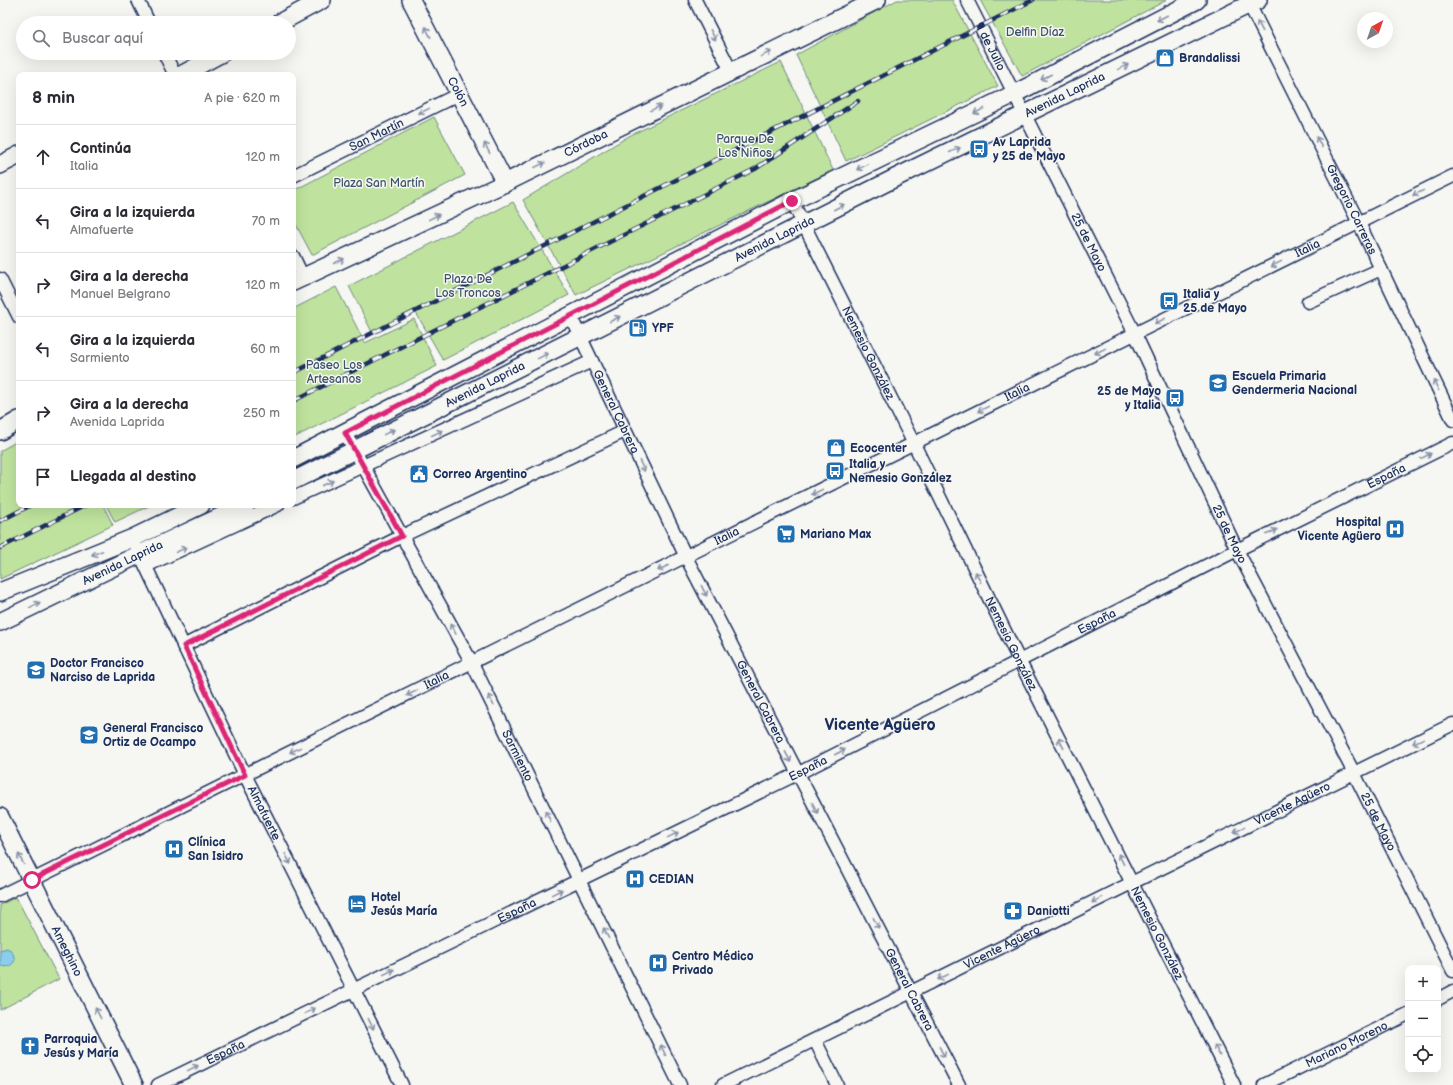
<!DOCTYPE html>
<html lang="es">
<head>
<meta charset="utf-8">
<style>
	:root { --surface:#fff; --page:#f7f7f7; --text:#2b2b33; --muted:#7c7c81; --line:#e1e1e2 }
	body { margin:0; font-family:"Balsamiq Sans",sans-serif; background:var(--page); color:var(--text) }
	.controls { position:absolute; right:12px; bottom:12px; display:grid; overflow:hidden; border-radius:8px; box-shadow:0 4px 16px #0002 }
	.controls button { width:36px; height:36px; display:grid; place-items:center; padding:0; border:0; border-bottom:1px solid var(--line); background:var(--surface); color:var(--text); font:20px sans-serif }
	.compass { position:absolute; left:1357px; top:12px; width:36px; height:36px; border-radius:50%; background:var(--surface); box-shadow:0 4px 16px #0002; rotate:40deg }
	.stop { position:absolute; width:12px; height:12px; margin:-9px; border:3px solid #db2777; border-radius:50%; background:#fff }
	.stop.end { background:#db2777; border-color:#fff; box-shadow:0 1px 4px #0008 }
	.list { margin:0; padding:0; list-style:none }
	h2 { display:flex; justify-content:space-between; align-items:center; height:52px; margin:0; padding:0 16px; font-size:17px }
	h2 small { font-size:13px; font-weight:400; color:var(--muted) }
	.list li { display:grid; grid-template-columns:26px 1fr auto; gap:12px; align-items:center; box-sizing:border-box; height:64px; padding:0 16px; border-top:1px solid var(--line) }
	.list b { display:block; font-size:15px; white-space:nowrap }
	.list p { margin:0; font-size:13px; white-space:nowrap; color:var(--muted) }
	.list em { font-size:13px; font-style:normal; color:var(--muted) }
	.icon { flex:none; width:22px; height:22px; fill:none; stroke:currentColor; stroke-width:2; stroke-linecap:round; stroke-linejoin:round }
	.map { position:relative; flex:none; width:1453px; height:1085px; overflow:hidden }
	.search { position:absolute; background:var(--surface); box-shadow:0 4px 16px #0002; left:16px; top:16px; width:280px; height:44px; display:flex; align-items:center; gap:10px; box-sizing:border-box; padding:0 14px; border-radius:22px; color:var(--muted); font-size:15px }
	.panel { position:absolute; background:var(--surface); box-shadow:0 4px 16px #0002; left:16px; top:72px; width:280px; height:436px; border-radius:8px }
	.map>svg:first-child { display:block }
</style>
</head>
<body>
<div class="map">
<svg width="1453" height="1085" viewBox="0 0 1453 1085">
	<rect width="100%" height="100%" fill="#f6f6f2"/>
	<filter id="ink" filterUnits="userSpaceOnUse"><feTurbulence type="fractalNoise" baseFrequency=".025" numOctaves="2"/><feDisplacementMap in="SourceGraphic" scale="8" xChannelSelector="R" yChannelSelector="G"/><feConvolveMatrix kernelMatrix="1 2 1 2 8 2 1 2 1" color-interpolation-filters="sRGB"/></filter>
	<g filter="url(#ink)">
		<g fill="#bfe39e" stroke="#6d897e">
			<path d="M 897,0 L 952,0 L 998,86 L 846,161 L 796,55 Z"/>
			<path d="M 980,0 L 1167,0 L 1022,76 Z"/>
			<path d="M 781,62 L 833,170 L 576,295 L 523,200 L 629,136 Z"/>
			<path d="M 434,117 L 465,175 L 312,255 L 293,219 L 293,191 Z"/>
			<path d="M 513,202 L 569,295 L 443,360 L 415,311 L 372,332 L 349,286 Z"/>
			<path d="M 336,287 L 365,343 L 414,319 L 437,366 L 293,438 L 293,309 Z"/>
			<path d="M 19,440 L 19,505 L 103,505 L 113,525 L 0,579 L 0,451 Z"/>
			<path d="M 106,505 L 151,505 L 115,522 Z"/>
			<path d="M 16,897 L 59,979 L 0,1010 L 0,905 Z"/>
		</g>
		<path fill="#8bcdec" stroke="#5e8eb3" d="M 7,948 L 12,951 L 15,960 C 12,966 6,969 0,965 L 0,950 Z"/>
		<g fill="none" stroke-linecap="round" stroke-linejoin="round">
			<defs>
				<g id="street">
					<path d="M 138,0 L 149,23"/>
					<path d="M 695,0 L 731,71"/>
					<path id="s1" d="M 967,0 L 1135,334 L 1237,550 L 1354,773 L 1453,971"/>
					<path id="s2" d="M 1247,0 L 1359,223 L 1453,420"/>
					<path d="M 164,53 L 175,75"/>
					<path id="s3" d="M 293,176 L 459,94"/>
					<path id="s4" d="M 792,201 L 914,444 L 1019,660 L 1234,1085"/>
					<path d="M 293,256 L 303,277"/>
					<path d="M 0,279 L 19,317"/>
					<path d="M 1308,302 L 1381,269"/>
					<path id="s5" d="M 570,315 L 686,557 L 959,1085"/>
					<path id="s6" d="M 345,433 L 472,663 L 680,1085"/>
					<path d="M 293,498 L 592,361"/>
					<path id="s7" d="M 137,548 L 245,775 L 402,1085"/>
					<path d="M 146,566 L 278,505"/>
					<path d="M 183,646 L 402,536 L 625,431"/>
					<path id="s8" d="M 0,896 L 1453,176"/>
					<path d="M 1438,999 L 1453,991"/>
					<path d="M 815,1040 L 837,1085"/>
					<path id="s9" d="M 158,1085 L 797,774 L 1237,550 L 1453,443"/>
					<path id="s10" d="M 723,1085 L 1453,724"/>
					<path id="s11" d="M 1264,1085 L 1408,1014"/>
				</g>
				<g id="secondary">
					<path id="s12" d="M 411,0 L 505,183"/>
					<path d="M 279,23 L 322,0"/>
					<path d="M 181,75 L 222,53"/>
					<path d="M 0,165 L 19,155"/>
					<path id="s13" d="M 293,282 L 505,183 L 877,0"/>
					<path d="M 0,431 L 19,420"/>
					<path d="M 293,459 L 792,201 L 1014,94 L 1197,0"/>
					<path id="s14" d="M 293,481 L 897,177 L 1258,0"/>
					<path d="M 0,592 L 133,538 L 201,505"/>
					<path id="s15" d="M 0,622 L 140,554 L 246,505"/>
					<path id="s16" d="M 0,817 L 134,1085"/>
				</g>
			</defs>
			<use href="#street" stroke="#1b2f5e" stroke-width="15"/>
			<use href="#secondary" stroke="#1b2f5e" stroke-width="20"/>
			<use href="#street" stroke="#f6f6f2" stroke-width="12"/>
			<use href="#secondary" stroke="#f6f6f2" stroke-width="17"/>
			<defs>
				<g id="rail">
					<path d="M 293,373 L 1033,0"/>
					<path d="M 293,401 L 755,169 L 858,101"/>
					<path d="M 0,521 L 31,505"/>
					<path d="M 0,548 L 86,505"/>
				</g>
			</defs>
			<use href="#rail" stroke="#1b2f5e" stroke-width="4.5"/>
			<use href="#rail" stroke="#f6f6f2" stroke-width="3" stroke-dasharray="9" stroke-linecap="butt"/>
		</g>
		<defs><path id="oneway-shaft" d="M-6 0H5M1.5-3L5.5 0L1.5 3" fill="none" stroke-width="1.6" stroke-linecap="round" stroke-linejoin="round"/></defs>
		<g stroke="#8892a8">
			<use href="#oneway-shaft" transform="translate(1162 18) rotate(153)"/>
			<use href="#oneway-shaft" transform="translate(1260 26) rotate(-117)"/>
			<use href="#oneway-shaft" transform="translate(428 32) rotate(-117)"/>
			<use href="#oneway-shaft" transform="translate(713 35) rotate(63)"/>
			<use href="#oneway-shaft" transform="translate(766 54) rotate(-26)"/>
			<use href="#oneway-shaft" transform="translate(1123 67) rotate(-26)"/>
			<use href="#oneway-shaft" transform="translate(1046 77) rotate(153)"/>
			<use href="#oneway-shaft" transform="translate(656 108) rotate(-26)"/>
			<use href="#oneway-shaft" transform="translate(424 111) rotate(154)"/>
			<use href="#oneway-shaft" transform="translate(979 111) rotate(154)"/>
			<use href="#oneway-shaft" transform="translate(1319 142) rotate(-117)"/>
			<use href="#oneway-shaft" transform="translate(487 148) rotate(-117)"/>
			<use href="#oneway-shaft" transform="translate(955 150) rotate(-25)"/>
			<use href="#oneway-shaft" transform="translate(540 165) rotate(-26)"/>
			<use href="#oneway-shaft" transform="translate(862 167) rotate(154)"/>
			<use href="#oneway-shaft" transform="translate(1418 193) rotate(154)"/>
			<use href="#oneway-shaft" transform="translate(839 207) rotate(-27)"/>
			<use href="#oneway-shaft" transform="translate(434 217) rotate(-26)"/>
			<use href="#oneway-shaft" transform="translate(339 261) rotate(-24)"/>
			<use href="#oneway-shaft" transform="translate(1276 264) rotate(154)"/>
			<use href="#oneway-shaft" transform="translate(615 319) rotate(-27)"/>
			<use href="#oneway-shaft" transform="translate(1160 321) rotate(154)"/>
			<use href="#oneway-shaft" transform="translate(1100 351) rotate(154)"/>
			<use href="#oneway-shaft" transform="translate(543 356) rotate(-26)"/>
			<use href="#oneway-shaft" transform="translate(1436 385) rotate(-115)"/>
			<use href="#oneway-shaft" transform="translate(983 409) rotate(154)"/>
			<use href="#oneway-shaft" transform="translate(389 432) rotate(-26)"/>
			<use href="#oneway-shaft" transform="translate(437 433) rotate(-25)"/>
			<use href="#oneway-shaft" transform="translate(1426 456) rotate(-26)"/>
			<use href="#oneway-shaft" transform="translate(642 466) rotate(64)"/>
			<use href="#oneway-shaft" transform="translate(328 483) rotate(-24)"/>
			<use href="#oneway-shaft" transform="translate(817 492) rotate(154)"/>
			<use href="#oneway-shaft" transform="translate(1272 532) rotate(-26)"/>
			<use href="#oneway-shaft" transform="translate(181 550) rotate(-25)"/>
			<use href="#oneway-shaft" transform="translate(97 553) rotate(158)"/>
			<use href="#oneway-shaft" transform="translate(663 568) rotate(154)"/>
			<use href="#oneway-shaft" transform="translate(978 577) rotate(-116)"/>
			<use href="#oneway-shaft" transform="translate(704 591) rotate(63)"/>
			<use href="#oneway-shaft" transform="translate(35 605) rotate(-26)"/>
			<use href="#oneway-shaft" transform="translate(453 629) rotate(-119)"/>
			<use href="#oneway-shaft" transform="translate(412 693) rotate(154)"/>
			<use href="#oneway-shaft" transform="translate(491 700) rotate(-116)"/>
			<use href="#oneway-shaft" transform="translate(1418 741) rotate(154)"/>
			<use href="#oneway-shaft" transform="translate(1061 743) rotate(-117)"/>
			<use href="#oneway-shaft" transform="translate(295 750) rotate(154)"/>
			<use href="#oneway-shaft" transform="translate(840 752) rotate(-27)"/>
			<use href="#oneway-shaft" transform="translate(788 757) rotate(63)"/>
			<use href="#oneway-shaft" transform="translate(815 808) rotate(62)"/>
			<use href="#oneway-shaft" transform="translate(548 816) rotate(-116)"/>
			<use href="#oneway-shaft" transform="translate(1239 830) rotate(154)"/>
			<use href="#oneway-shaft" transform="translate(673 835) rotate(-26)"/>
			<use href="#oneway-shaft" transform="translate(21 859) rotate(-117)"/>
			<use href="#oneway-shaft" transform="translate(288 859) rotate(63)"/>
			<use href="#oneway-shaft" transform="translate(1121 859) rotate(-117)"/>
			<use href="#oneway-shaft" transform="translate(557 892) rotate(-26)"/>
			<use href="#oneway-shaft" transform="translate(1097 900) rotate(154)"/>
			<use href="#oneway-shaft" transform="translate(876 923) rotate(62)"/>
			<use href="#oneway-shaft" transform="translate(606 933) rotate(-116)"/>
			<use href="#oneway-shaft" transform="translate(389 972) rotate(-26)"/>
			<use href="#oneway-shaft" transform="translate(943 977) rotate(154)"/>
			<use href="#oneway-shaft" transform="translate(310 1011) rotate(-26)"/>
			<use href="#oneway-shaft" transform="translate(98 1013) rotate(-117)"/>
			<use href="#oneway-shaft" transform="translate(371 1024) rotate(63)"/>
			<use href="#oneway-shaft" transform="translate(663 1050) rotate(-116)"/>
			<use href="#oneway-shaft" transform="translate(1217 1050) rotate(-117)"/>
			<use href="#oneway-shaft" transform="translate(942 1052) rotate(63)"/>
			<use href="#oneway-shaft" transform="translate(193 1068) rotate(-26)"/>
		</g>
	</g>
	<g fill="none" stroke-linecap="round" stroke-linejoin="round" filter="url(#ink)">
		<path stroke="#db2777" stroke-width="5" d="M 32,880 L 245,775 L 184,646 L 402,536 L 345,433 L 792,201"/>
	</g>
	<defs>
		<symbol id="shop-square" viewBox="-11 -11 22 22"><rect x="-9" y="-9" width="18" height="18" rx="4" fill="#1f6fb2" stroke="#f6f6f2"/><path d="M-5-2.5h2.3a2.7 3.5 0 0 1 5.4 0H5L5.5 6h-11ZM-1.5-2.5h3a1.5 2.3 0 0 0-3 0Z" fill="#fff"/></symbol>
		<symbol id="bus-square" viewBox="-11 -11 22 22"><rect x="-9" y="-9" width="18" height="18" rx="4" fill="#1f6fb2" stroke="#f6f6f2"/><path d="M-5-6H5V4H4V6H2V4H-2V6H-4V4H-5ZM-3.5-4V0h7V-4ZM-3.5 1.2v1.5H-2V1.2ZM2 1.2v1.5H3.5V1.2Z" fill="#fff"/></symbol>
		<symbol id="fuel-square" viewBox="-11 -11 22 22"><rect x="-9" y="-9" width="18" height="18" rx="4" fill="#1f6fb2" stroke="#f6f6f2"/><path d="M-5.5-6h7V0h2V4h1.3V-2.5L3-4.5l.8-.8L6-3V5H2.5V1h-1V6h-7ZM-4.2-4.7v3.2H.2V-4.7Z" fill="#fff"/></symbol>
		<symbol id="school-square" viewBox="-11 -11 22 22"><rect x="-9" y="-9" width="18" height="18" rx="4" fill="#1f6fb2" stroke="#f6f6f2"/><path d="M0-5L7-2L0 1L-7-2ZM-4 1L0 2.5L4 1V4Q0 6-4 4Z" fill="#fff"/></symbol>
		<symbol id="civic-square" viewBox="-11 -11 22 22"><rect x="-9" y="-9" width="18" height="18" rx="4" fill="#1f6fb2" stroke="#f6f6f2"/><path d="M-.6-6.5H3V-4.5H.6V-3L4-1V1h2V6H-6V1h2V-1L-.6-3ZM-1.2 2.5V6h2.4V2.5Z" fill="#fff"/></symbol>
		<symbol id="hospital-square" viewBox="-11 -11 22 22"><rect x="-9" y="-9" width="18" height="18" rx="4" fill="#1f6fb2" stroke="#f6f6f2"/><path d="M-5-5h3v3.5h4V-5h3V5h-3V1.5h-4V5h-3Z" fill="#fff"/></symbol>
		<symbol id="supermarket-square" viewBox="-11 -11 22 22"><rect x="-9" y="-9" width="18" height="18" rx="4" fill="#1f6fb2" stroke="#f6f6f2"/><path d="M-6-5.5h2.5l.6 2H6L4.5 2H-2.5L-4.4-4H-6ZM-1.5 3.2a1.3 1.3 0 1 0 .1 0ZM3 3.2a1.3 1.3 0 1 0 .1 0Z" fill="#fff"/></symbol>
		<symbol id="hotel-square" viewBox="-11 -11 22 22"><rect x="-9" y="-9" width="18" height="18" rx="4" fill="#1f6fb2" stroke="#f6f6f2"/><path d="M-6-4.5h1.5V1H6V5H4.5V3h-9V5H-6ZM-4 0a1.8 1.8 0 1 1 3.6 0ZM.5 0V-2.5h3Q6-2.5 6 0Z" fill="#fff"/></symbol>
		<symbol id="pharmacy-square" viewBox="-11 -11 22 22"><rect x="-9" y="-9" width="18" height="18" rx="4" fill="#1f6fb2" stroke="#f6f6f2"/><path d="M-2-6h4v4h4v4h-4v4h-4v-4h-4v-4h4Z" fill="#fff"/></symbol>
		<symbol id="church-square" viewBox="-11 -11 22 22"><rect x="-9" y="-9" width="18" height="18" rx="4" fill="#1f6fb2" stroke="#f6f6f2"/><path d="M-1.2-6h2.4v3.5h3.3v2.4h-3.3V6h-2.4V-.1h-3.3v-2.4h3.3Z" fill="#fff"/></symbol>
	</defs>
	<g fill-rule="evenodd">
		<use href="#shop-square" x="1154" y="47" width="22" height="22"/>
		<use href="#bus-square" x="968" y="138" width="22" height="22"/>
		<use href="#bus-square" x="1158" y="290" width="22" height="22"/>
		<use href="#fuel-square" x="627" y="317" width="22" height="22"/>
		<use href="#school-square" x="1207" y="372" width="22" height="22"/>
		<use href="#bus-square" x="1164" y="387" width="22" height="22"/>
		<use href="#shop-square" x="825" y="437" width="22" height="22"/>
		<use href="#bus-square" x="824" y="460" width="22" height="22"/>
		<use href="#civic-square" x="408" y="463" width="22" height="22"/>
		<use href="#hospital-square" x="1384" y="518" width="22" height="22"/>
		<use href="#supermarket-square" x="775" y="523" width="22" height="22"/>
		<use href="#school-square" x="25" y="659" width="22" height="22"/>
		<use href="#school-square" x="78" y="724" width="22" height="22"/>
		<use href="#hospital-square" x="163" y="838" width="22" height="22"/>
		<use href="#hospital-square" x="624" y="868" width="22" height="22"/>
		<use href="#hotel-square" x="346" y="893" width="22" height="22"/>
		<use href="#pharmacy-square" x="1002" y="900" width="22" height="22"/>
		<use href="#hospital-square" x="647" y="952" width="22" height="22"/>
		<use href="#church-square" x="19" y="1035" width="22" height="22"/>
	</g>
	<g text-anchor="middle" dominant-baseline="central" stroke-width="3" stroke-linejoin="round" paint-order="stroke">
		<g font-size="12" fill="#3c536b" stroke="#f6f6f2">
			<text x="1035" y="32">Delfin Díaz</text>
			<text x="745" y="139">Parque De<tspan x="745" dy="14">Los Niños</tspan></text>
			<text x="379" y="183">Plaza San Martín</text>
			<text x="468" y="279">Plaza De<tspan x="468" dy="14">Los Troncos</tspan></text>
			<text x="334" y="365">Paseo Los<tspan x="334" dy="14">Artesanos</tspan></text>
		</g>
		<g font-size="12" fill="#1b2f5e" stroke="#f6f6f2">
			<text stroke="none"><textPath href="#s1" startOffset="52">9 de Julio</textPath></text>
			<text stroke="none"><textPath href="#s12" startOffset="103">Colón</textPath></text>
			<text stroke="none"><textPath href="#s14" startOffset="863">Avenida Laprida</textPath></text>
			<text stroke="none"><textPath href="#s3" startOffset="93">San Martín</textPath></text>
			<text stroke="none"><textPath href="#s13" startOffset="324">Córdoba</textPath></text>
			<text stroke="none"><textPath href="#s2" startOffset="234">Gregorio Carreras</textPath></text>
			<text stroke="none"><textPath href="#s14" startOffset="539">Avenida Laprida</textPath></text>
			<text stroke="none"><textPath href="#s1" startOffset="271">25 de Mayo</textPath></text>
			<text stroke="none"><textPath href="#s8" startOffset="1459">Italia</textPath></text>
			<text stroke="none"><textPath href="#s4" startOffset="170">Nemesio González</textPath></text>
			<text stroke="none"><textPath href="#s14" startOffset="215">Avenida Laprida</textPath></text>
			<text stroke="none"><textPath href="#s8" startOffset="1135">Italia</textPath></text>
			<text stroke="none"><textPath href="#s5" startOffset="107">General Cabrera</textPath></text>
			<text stroke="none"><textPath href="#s9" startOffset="1371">España</textPath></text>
			<text stroke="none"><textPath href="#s1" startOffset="595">25 de Mayo</textPath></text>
			<text stroke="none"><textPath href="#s8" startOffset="811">Italia</textPath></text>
			<text stroke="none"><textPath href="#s15" startOffset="136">Avenida Laprida</textPath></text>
			<text stroke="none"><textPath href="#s9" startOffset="1047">España</textPath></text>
			<text stroke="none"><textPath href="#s4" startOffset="494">Nemesio González</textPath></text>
			<text stroke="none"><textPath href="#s8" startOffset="487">Italia</textPath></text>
			<text stroke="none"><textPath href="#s5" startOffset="431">General Cabrera</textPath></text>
			<text stroke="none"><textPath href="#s6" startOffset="366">Sarmiento</textPath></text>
			<text stroke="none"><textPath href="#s9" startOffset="723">España</textPath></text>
			<text stroke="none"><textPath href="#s10" startOffset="635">Vicente Agüero</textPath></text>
			<text stroke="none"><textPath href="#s7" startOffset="294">Almafuerte</textPath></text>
			<text stroke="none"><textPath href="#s1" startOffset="919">25 de Mayo</textPath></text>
			<text stroke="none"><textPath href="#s9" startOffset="399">España</textPath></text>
			<text stroke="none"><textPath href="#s4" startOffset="818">Nemesio González</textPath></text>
			<text stroke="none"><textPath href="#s10" startOffset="311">Vicente Agüero</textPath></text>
			<text stroke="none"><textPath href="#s16" startOffset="150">Ameghino</textPath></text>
			<text stroke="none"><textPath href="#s5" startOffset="755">General Cabrera</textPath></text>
			<text stroke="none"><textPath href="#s11" startOffset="92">Mariano Moreno</textPath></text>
			<text stroke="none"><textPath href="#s9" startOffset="75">España</textPath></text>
		</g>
		<g font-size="12" font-weight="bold" fill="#1b2f5e" stroke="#f6f6f2" text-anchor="start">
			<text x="1179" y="58">Brandalissi</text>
			<text x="993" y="142">Av Laprida<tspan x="993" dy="14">y 25 de Mayo</tspan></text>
			<text x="1183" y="294">Italia y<tspan x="1183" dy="14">25 de Mayo</tspan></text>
			<text x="652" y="328">YPF</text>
			<text x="1232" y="376">Escuela Primaria<tspan x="1232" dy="14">Gendermeria Nacional</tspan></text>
			<text x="1161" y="391" text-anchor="end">25 de Mayo<tspan x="1161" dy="14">y Italia</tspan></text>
			<text x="850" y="448">Ecocenter</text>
			<text x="849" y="464">Italia y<tspan x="849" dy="14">Nemesio González</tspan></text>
			<text x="433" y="474">Correo Argentino</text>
			<text x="1381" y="522" text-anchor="end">Hospital<tspan x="1381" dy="14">Vicente Agüero</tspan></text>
			<text x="800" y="534">Mariano Max</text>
			<text x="50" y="663">Doctor Francisco<tspan x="50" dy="14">Narciso de Laprida</tspan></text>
			<text x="103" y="728">General Francisco<tspan x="103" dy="14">Ortiz de Ocampo</tspan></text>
			<text x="188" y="842">Clínica<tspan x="188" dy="14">San Isidro</tspan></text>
			<text x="649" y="879">CEDIAN</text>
			<text x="371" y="897">Hotel<tspan x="371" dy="14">Jesús María</tspan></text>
			<text x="1027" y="911">Daniotti</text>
			<text x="672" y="956">Centro Médico<tspan x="672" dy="14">Privado</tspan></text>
			<text x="44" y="1039">Parroquia<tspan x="44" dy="14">Jesús y María</tspan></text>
		</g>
		<g font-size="16" font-weight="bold" fill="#1b2f5e" stroke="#f6f6f2">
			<text x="880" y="725">Vicente Agüero</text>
		</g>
	</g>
</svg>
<div class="controls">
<button>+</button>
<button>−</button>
<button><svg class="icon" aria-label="locate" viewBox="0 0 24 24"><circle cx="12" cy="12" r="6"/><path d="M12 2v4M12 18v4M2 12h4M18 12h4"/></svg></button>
</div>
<svg class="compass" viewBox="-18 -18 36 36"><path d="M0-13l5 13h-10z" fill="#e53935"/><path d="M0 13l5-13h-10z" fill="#7c7c81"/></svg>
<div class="stop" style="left:32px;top:880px"></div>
<div class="stop end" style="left:792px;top:201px"></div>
<div class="search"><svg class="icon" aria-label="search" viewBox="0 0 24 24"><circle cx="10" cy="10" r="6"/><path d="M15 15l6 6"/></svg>Buscar aquí</div>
<section class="panel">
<h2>8 min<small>A pie · 620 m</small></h2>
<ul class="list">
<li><svg class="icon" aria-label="ahead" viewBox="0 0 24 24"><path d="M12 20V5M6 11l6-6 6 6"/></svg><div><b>Continúa</b><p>Italia</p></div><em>120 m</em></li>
<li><svg class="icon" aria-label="left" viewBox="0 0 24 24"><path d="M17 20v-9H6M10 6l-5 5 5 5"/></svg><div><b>Gira a la izquierda</b><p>Almafuerte</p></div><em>70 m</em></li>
<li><svg class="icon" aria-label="right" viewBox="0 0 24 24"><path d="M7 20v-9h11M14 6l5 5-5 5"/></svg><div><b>Gira a la derecha</b><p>Manuel Belgrano</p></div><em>120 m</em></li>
<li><svg class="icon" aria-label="left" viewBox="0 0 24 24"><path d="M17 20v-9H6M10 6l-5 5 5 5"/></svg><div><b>Gira a la izquierda</b><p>Sarmiento</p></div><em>60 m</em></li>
<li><svg class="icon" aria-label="right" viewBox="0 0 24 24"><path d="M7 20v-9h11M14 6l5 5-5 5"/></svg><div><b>Gira a la derecha</b><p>Avenida Laprida</p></div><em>250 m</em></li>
<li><svg class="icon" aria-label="arrive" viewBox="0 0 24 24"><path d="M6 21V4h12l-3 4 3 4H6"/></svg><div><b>Llegada al destino</b></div></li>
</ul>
</section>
</div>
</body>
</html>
